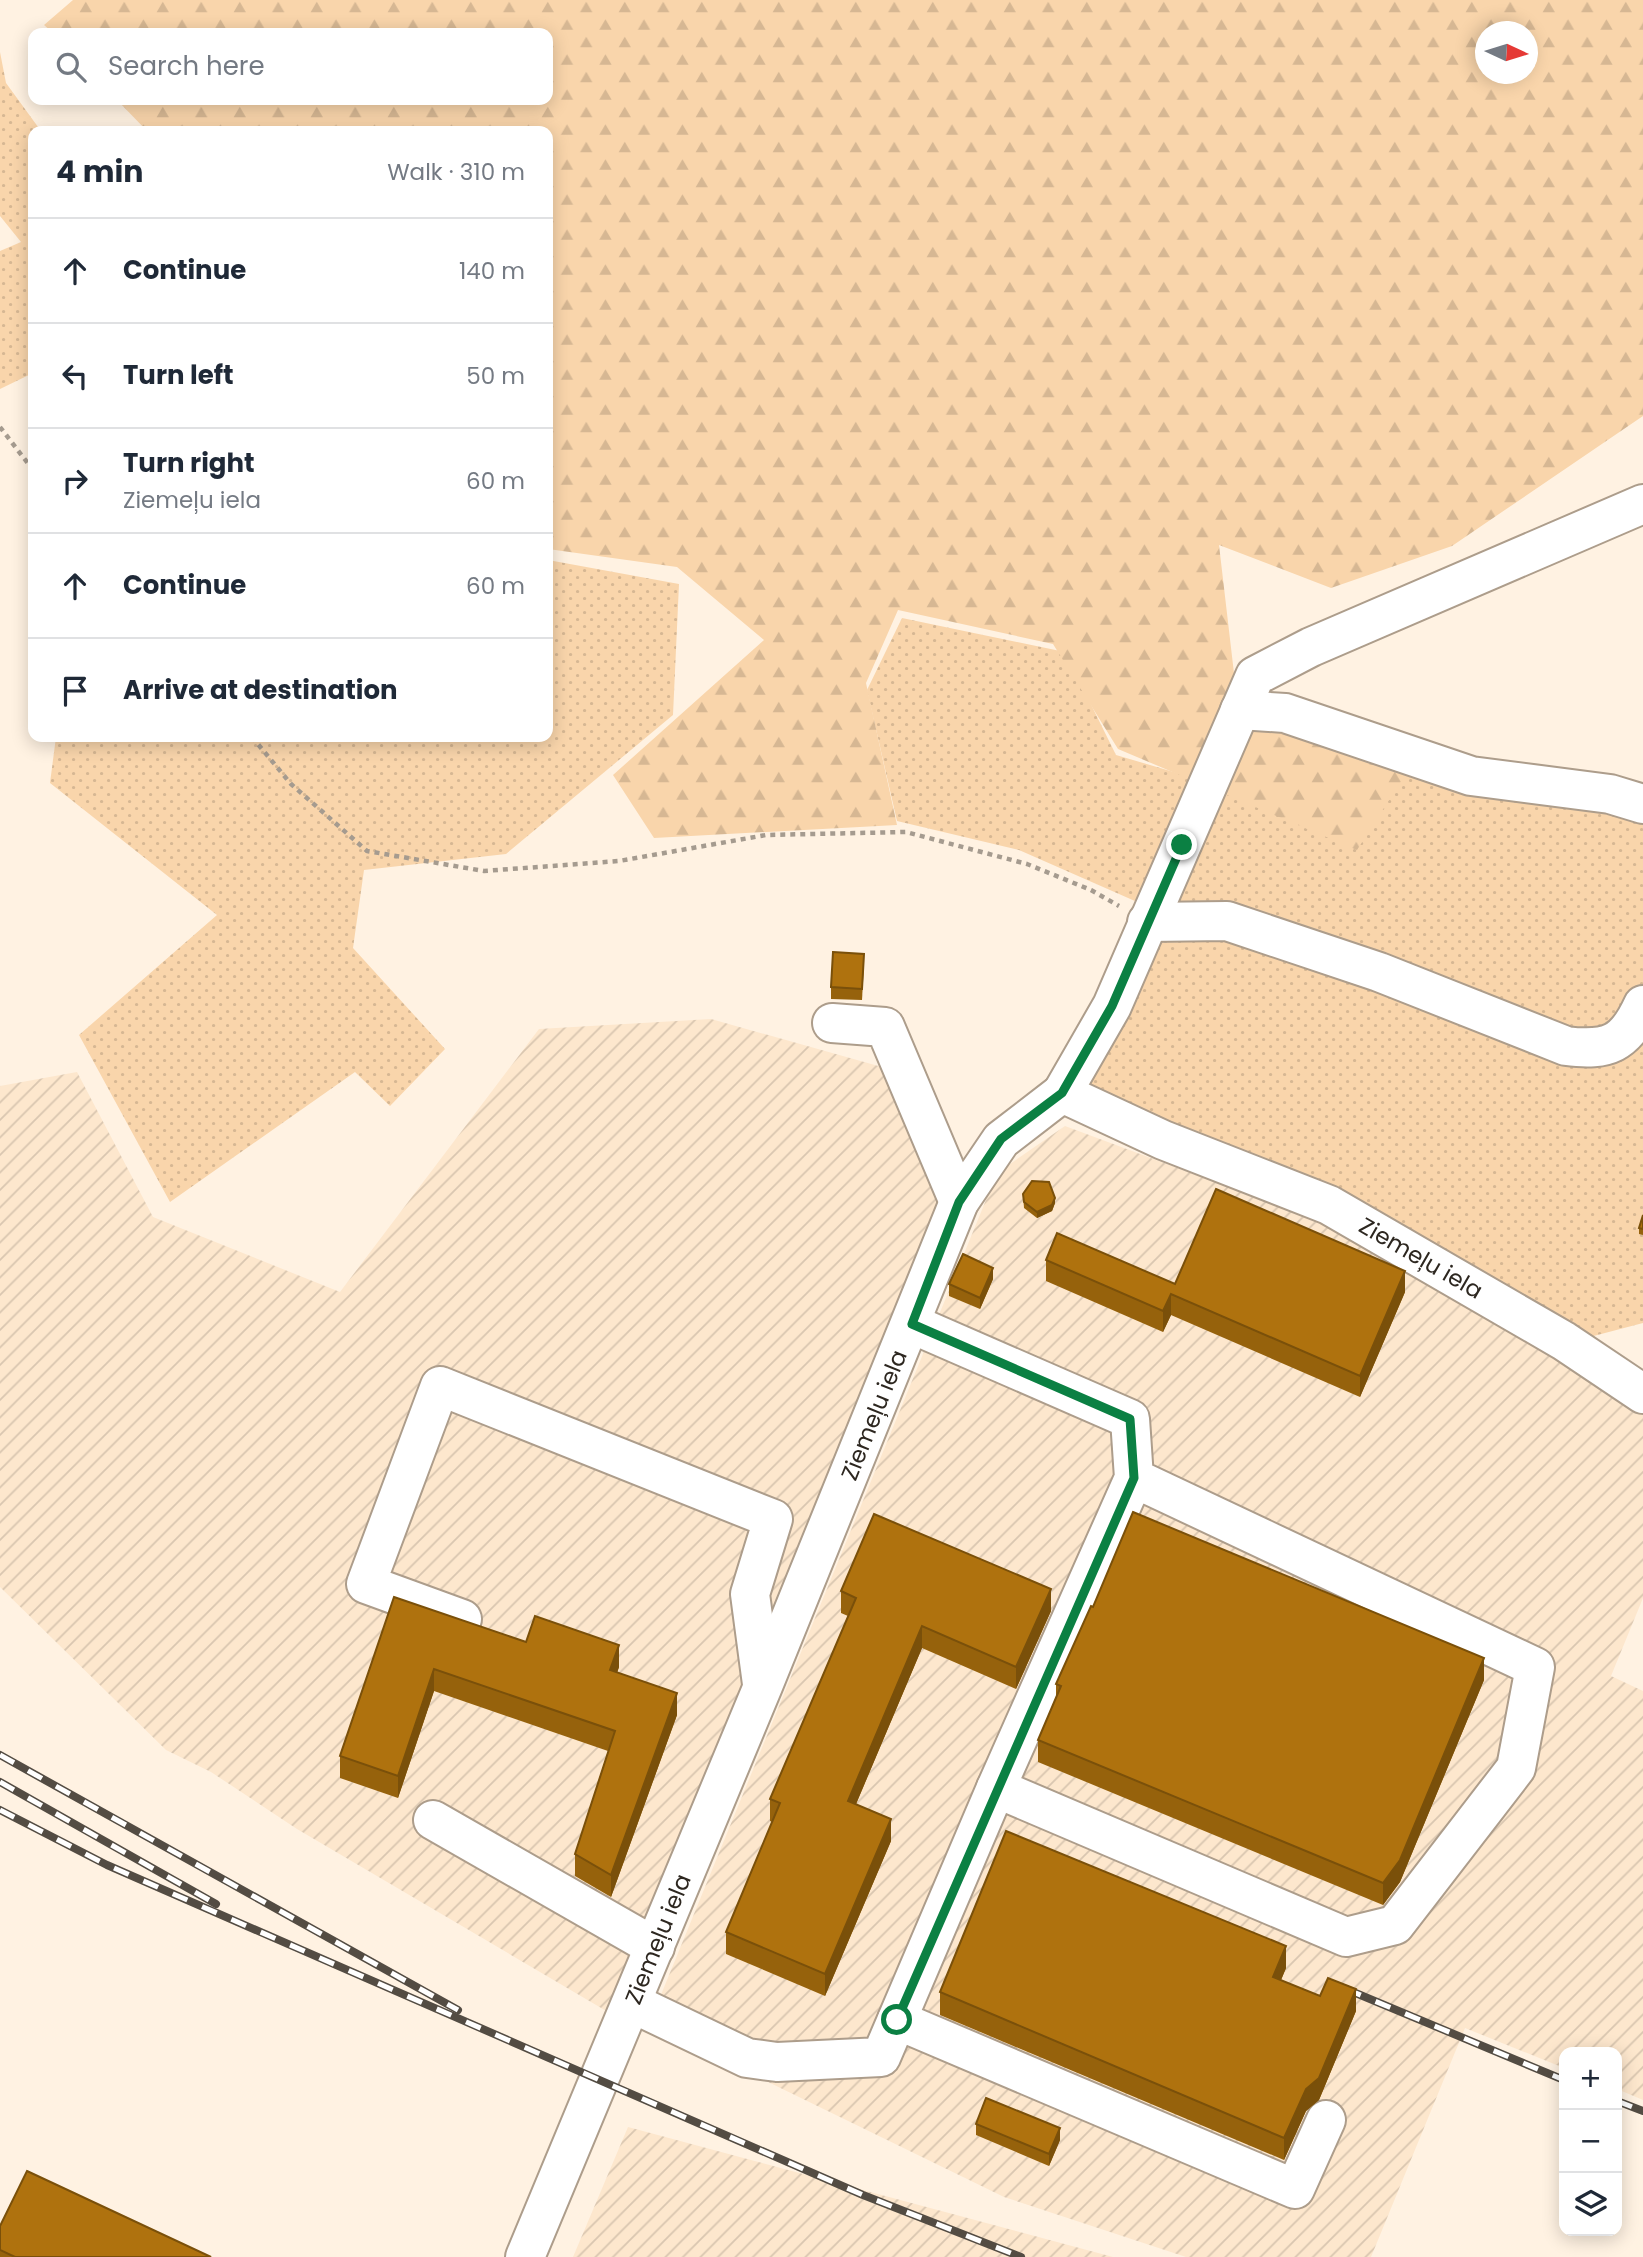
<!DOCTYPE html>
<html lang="en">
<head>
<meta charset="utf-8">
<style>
	:root { --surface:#fff; --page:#f2f2f3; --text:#1f2937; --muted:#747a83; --line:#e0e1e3 }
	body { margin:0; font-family:Poppins,sans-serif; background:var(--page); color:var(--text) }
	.controls { position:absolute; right:21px; bottom:21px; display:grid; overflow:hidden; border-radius:14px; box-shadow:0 4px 18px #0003 }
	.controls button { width:63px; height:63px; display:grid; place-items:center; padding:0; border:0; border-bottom:2px solid var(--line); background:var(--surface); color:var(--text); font:35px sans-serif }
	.compass { position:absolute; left:1475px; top:21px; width:63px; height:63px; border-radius:50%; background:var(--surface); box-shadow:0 4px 18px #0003; rotate:94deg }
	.stop { position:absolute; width:21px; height:21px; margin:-16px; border:5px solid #0b8043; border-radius:50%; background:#fff }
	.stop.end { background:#0b8043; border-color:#fff; box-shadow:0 2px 7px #0008 }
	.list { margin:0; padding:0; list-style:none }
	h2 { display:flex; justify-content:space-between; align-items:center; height:91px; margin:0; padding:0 28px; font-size:30px }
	h2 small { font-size:23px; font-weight:400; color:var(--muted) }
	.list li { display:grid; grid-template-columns:46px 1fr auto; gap:21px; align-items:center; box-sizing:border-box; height:105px; padding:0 28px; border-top:2px solid var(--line) }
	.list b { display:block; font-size:26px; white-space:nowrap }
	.list p { margin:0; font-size:23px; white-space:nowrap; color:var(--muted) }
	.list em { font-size:23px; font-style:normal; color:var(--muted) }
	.icon { flex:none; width:38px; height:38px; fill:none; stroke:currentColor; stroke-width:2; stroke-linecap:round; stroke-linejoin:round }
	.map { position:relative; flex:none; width:1643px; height:2257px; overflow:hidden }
	.search { position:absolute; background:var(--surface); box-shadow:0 4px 18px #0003; left:28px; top:28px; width:525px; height:77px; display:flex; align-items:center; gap:18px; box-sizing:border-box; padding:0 24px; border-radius:14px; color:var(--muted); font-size:26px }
	.panel { position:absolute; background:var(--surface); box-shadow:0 4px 18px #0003; left:28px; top:126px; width:525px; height:616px; border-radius:14px }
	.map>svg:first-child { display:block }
</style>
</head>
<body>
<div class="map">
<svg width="1643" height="2257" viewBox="0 0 1643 2257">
	<defs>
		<pattern id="industrial-furrows" width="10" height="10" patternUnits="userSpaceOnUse" patternTransform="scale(1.75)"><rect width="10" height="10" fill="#fde7cd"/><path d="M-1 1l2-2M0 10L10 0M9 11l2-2" fill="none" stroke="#d9c6b0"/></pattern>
		<pattern id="grass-dots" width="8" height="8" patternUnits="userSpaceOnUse" patternTransform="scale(1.75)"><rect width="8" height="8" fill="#f9d5ab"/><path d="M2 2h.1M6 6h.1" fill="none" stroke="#d6b793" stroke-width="1.8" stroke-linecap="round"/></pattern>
		<pattern id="forest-firs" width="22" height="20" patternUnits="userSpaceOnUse" patternTransform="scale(1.75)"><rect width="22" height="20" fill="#f9d5ab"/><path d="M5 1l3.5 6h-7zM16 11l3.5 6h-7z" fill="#d6b793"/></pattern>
	</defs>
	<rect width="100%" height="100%" fill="#fff2e2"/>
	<g fill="url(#industrial-furrows)">
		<path d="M 711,1019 L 889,1069 L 939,1203 L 608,2012 L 297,1829 L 211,1772 L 166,1750 L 0,1587 L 0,1086 L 77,1072 L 153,1217 L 340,1292 L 539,1029 Z"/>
		<path d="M 1065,1126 L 1357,1235 L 1643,1407 L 1643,1598 L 1611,1676 L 1643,1691 L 1643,2100 L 1617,2089 L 1617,2052 L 1564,2052 L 1564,2068 L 1465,2028 L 1371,2257 L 1186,2257 L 1004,2197 L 649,2024 L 997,1173 Z"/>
		<path d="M 628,2127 L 1113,2257 L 573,2257 Z"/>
	</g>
	<g fill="url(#grass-dots)">
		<path d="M 0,52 L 6,83 L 41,131 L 33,131 L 33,373 L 0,389 L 0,251 L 21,242 L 0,216 Z"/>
		<path d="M 548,560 L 679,584 L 673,715 L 506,854 L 364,870 L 353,948 L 445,1049 L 390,1106 L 355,1072 L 170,1202 L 79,1035 L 217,915 L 50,783 L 56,737 L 548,737 Z"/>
		<path d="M 902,618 L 1065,652 L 1116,755 L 1201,780 L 1144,905 L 1019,850 L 897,821 L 867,690 Z"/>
		<path d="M 1253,711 L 1643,808 L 1643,1323 L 1586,1338 L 1082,1088 Z"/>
	</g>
	<path fill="url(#forest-firs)" fill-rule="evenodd" d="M 73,0 L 1643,0 L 1643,416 L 1452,546 L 1331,588 L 1219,545 L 1237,699 L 1416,758 L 1357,850 L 1118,749 L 1053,644 L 898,610 L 866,683 L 897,825 L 654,838 L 613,775 L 764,640 L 677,567 L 548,549 L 548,131 L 147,131 L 117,100 L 548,100 L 548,33 L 53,33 L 44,25 ZM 1486,32 L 1528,32 L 1528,74 L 1486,74 Z"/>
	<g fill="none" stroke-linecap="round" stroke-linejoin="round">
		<defs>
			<g id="minor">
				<path d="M 1240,710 L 1285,713 L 1471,776 L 1610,794 L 1643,804"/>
				<path d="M 1147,922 L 1227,921 L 1379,972 L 1566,1046 C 1609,1051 1625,1044 1643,1005"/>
				<path d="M 832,1023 L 885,1027 L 959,1202"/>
				<path d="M 1062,1093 L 1112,1006 L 1255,676 L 1311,647 L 1643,504"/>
				<path d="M 912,1324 L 1130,1419 L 1134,1478 L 1535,1667 L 1516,1768 L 1395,1925 L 1346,1937 L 996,1788 L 1134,1478"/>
				<path d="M 462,1619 L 366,1584 L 440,1386 L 773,1519 L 750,1594 L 762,1684"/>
				<path d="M 433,1820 L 655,1947"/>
				<path d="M 632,2003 L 747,2058 L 777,2062 L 881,2057 L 996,1788"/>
				<path d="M 897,2020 L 1295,2189 L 1326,2120"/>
				<path d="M 525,2257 L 763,1686 L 959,1202 L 1001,1140 L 1062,1093 L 1163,1140 L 1329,1205 L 1564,1341 L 1643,1394"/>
			</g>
		</defs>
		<use href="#minor" stroke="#ad9d8b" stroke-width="42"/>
		<g stroke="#a59b8f" stroke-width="4.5" stroke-dasharray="5 5" stroke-linecap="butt">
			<path d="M 0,427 L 33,470"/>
			<path d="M 252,737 L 291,784 L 367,851 L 484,871 L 619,861 L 766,835 L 906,832 L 1027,864 L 1091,890 L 1119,906"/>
		</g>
		<use href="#minor" stroke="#fff" stroke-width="38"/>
		<defs>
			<g id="rail">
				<path d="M 0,1755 L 458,2010"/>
				<path d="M 0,1782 L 216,1904"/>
				<path d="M 0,1810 L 107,1865 L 863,2195 L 1021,2257"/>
				<path d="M 1346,1989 L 1564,2080"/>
				<path d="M 1617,2101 L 1643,2111"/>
			</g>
		</defs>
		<use href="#rail" stroke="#534c43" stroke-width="8"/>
		<use href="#rail" stroke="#fff" stroke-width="5" stroke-dasharray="16" stroke-linecap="butt"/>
	</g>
	<g fill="#96620c">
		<path d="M 864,965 L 862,1000 L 831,999 L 831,987 Z"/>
		<path d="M 1023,1194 L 1055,1203 L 1052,1211 L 1037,1218 L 1024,1208 Z"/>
		<path d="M 1643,1215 L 1643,1235 L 1639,1234 L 1639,1228 Z"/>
		<path d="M 1046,1260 L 1175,1284 L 1405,1292 L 1360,1397 L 1171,1315 L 1163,1332 L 1046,1281 Z"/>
		<path d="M 993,1279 L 980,1309 L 949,1296 L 949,1284 Z"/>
		<path d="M 841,1591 L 1051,1611 L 1016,1689 L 922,1648 L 856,1804 L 891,1841 L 825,1996 L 726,1954 L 726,1932 L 772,1822 L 770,1821 L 770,1799 L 848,1616 L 841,1613 Z"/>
		<path d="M 394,1597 L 526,1642 L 619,1667 L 617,1673 L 677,1715 L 611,1897 L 575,1876 L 575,1854 L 608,1751 L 434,1691 L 398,1798 L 340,1778 L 340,1756 Z"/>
		<path d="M 1484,1680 L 1400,1882 L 1383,1905 L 1038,1762 L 1038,1740 L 1056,1697 L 1056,1684 Z"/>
		<path d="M 1286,1968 L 1281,1980 L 1356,2011 L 1319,2100 L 1306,2111 L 1284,2160 L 940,2015 L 940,1992 Z"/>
		<path d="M 976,2124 L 1060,2140 L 1049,2166 L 976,2135 Z"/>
		<path d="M 0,2226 L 211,2257 L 0,2257 Z"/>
	</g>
	<g fill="#7a500a">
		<path d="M 1055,1198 L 1055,1203 L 1052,1211 L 1037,1218 L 1037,1212 Z"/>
		<path d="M 993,1268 L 993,1279 L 980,1309 L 980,1298 Z"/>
		<path d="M 1405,1271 L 1405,1292 L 1360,1397 L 1360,1376 Z"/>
		<path d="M 1171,1294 L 1171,1315 L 1163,1332 L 1163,1311 Z"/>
		<path d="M 1051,1589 L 1051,1611 L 1016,1689 L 1016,1667 Z"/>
		<path d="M 922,1626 L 922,1648 L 848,1823 L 848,1801 Z"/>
		<path d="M 619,1645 L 619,1667 L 610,1692 L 610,1670 Z"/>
		<path d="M 1484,1658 L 1484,1680 L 1400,1882 L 1383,1905 L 1383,1883 Z"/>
		<path d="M 434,1669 L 434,1691 L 398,1798 L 398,1776 Z"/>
		<path d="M 677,1693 L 677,1715 L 611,1897 L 611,1875 Z"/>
		<path d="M 891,1819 L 891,1841 L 825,1996 L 825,1974 Z"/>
		<path d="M 1286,1946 L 1286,1968 L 1273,1999 L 1273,1977 Z"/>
		<path d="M 1356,1989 L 1356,2011 L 1319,2100 L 1306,2111 L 1284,2160 L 1284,2138 L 1306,2089 Z"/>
		<path d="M 1060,2128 L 1060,2140 L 1049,2166 L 1049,2154 Z"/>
	</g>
	<g fill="#af720e" stroke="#7a500a" stroke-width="2">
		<path d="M 833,952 L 864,954 L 862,989 L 831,987 Z"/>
		<path d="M 1032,1181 L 1049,1182 L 1055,1198 L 1052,1205 L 1037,1212 L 1024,1202 L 1023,1194 Z"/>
		<path d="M 1216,1189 L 1405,1271 L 1360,1376 L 1171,1294 L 1163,1311 L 1046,1260 L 1057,1233 L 1175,1284 Z"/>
		<path d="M 1643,1215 L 1643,1229 L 1639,1228 Z"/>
		<path d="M 963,1254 L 993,1268 L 980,1298 L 949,1284 Z"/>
		<path d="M 1133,1512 L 1484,1658 L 1400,1860 L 1383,1883 L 1038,1740 L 1061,1686 L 1056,1684 L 1091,1606 L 1093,1607 Z"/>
		<path d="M 874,1514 L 1051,1589 L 1016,1667 L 922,1626 L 848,1801 L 891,1819 L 825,1974 L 726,1932 L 780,1803 L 770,1799 L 856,1598 L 841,1591 Z"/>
		<path d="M 394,1597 L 526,1642 L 535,1616 L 619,1645 L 610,1670 L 677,1693 L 611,1875 L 575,1854 L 615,1731 L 434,1669 L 398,1776 L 340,1756 Z"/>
		<path d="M 1006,1831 L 1286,1946 L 1273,1977 L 1320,1996 L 1328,1978 L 1356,1989 L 1319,2078 L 1306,2089 L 1284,2138 L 940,1992 Z"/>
		<path d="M 986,2098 L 1060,2128 L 1049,2154 L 976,2124 Z"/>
		<path d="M 27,2171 L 211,2257 L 15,2257 L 0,2250 L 0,2226 Z"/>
	</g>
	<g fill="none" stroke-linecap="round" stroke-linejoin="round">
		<path stroke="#0b8043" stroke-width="9" d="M 897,2020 L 1134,1478 L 1130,1419 L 912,1324 L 959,1202 L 1001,1139 L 1062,1093 L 1112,1006 L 1182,845"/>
	</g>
	<g text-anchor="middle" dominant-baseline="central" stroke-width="6" stroke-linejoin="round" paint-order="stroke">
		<g font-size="23" fill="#2d2720" stroke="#fff">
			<text transform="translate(1421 1258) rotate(30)">Ziemeļu iela</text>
			<text transform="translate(874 1415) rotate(-68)">Ziemeļu iela</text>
			<text transform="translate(658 1939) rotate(-68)">Ziemeļu iela</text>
		</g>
	</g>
</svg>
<div class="controls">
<button>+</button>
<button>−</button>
<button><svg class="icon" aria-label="layers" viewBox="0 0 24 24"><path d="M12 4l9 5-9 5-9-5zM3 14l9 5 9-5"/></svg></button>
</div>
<svg class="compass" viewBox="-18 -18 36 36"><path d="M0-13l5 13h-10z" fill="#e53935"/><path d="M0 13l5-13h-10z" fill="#747a83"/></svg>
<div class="stop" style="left:897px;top:2020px"></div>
<div class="stop end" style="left:1182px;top:845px"></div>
<div class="search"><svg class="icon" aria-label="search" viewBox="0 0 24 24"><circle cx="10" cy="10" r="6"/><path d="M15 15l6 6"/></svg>Search here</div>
<section class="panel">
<h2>4 min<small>Walk · 310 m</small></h2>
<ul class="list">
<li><svg class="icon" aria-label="ahead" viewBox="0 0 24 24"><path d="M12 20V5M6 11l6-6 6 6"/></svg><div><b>Continue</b></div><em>140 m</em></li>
<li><svg class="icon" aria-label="left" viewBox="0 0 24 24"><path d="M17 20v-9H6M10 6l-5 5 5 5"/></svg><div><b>Turn left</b></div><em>50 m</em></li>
<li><svg class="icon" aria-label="right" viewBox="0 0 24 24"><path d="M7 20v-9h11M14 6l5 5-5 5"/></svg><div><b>Turn right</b><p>Ziemeļu iela</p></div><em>60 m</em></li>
<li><svg class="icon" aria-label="ahead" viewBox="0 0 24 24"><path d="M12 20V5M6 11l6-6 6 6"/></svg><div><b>Continue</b></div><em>60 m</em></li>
<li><svg class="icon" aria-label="arrive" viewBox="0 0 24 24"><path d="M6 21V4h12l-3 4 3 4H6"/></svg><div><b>Arrive at destination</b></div></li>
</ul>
</section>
</div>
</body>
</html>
